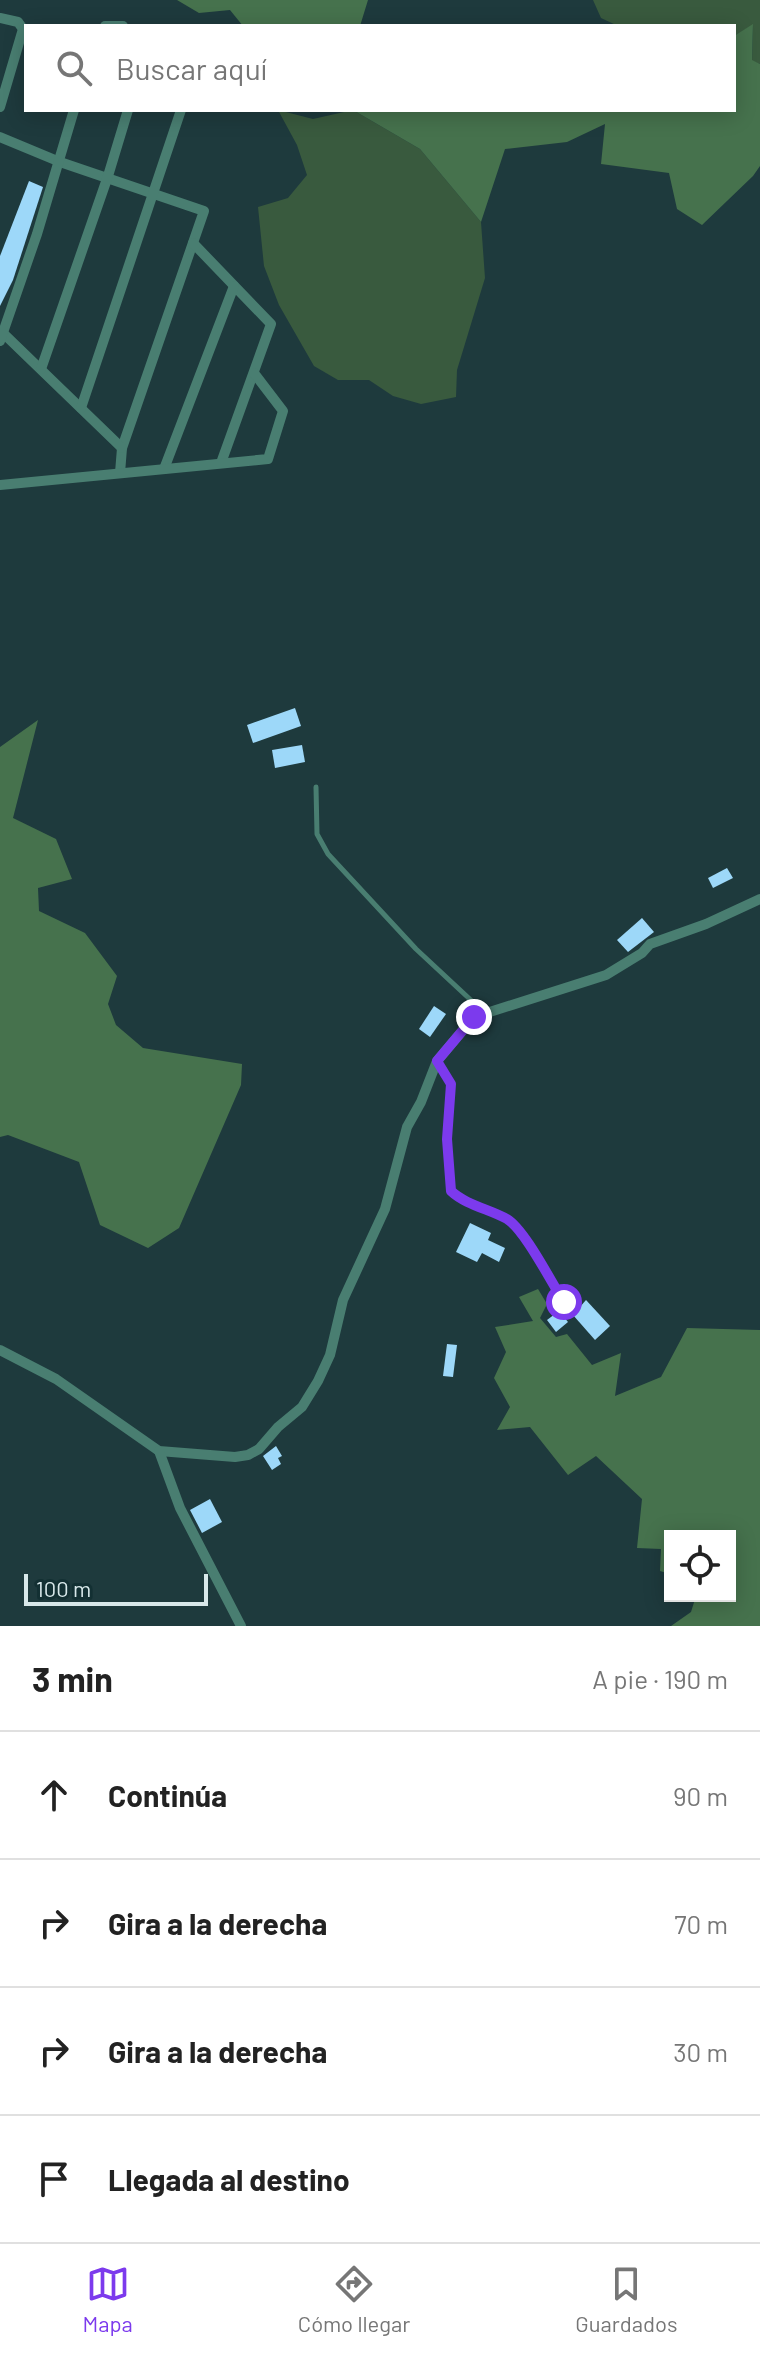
<!DOCTYPE html>
<html lang="es">
<head>
<meta charset="utf-8">
<style>
	:root { --surface:#fff; --page:#f6f6f6; --text:#222; --muted:#767676; --line:#e0e0e0; --accent:#7c3aed }
	body { margin:0; font-family:Barlow,sans-serif; background:var(--page); color:var(--text) }
	.controls { position:absolute; right:24px; bottom:24px; display:grid; overflow:hidden; border-radius:0px; box-shadow:0 4px 20px #0003 }
	.controls button { width:72px; height:72px; display:grid; place-items:center; padding:0; border:0; border-bottom:2px solid var(--line); background:var(--surface); color:var(--text); font:40px sans-serif }
	.scale { position:absolute; left:24px; bottom:20px; width:184px; box-sizing:border-box; padding-left:8px; border:4px solid #d8e8ea; border-top:0; font-size:22px; line-height:28px; white-space:nowrap; color:#d8e8ea; -webkit-text-stroke:6px #133033; paint-order:stroke }
	.stop { position:absolute; width:24px; height:24px; margin:-18px; border:6px solid #7c3aed; border-radius:50%; background:#fff }
	.stop.end { background:#7c3aed; border-color:#fff; box-shadow:0 2px 8px #0008 }
	.list { margin:0; padding:0; list-style:none }
	h2 { display:flex; justify-content:space-between; align-items:center; height:104px; margin:0; padding:0 32px; font-size:34px }
	h2 small { font-size:26px; font-weight:400; color:var(--muted) }
	.list li { display:grid; grid-template-columns:52px 1fr auto; gap:24px; align-items:center; box-sizing:border-box; height:128px; padding:0 32px; border-top:2px solid var(--line) }
	.list b { display:block; font-size:30px; white-space:nowrap }
	.list em { font-size:26px; font-style:normal; color:var(--muted) }
	.icon { flex:none; width:44px; height:44px; fill:none; stroke:currentColor; stroke-width:2; stroke-linecap:round; stroke-linejoin:round }
	.map { position:relative; flex:none; width:760px; height:1626px; overflow:hidden }
	.search { position:absolute; background:var(--surface); box-shadow:0 4px 20px #0003; left:24px; right:24px; top:24px; height:88px; display:flex; align-items:center; gap:20px; box-sizing:border-box; padding:0 28px; border-radius:0px; color:var(--muted); font-size:30px }
	.sheet { height:616px; background:var(--surface) }
	nav { display:flex; justify-content:space-around; align-items:center; box-sizing:border-box; height:112px; border-top:2px solid var(--line); background:var(--surface); font-size:22px; color:var(--muted) }
	nav a { display:grid; justify-items:center; gap:4px }
	nav .on { color:var(--accent) }
	.map>svg:first-child { display:block }
</style>
</head>
<body>
<div class="map">
<svg width="760" height="1626" viewBox="0 0 760 1626">
	<rect width="100%" height="100%" fill="#1e3a3d"/>
	<g fill="#395a3e">
		<path d="M 593,0 L 760,0 L 760,64 L 752,61 L 753,25 L 734,36 L 734,26 L 618,26 L 601,18 Z"/>
		<path d="M 278,110 L 313,119 L 353,110 L 420,149 L 481,222 L 485,278 L 457,370 L 456,397 L 421,404 L 393,396 L 369,380 L 338,380 L 314,366 L 279,305 L 264,266 L 258,207 L 288,198 L 307,175 L 297,145 Z"/>
	</g>
	<g fill="#46724d">
		<path d="M 177,0 L 368,0 L 360,26 L 243,26 L 230,10 L 199,13 Z"/>
		<path d="M 753,24 L 752,60 L 760,64 L 760,166 L 753,176 L 702,225 L 677,209 L 669,173 L 601,164 L 605,124 L 567,142 L 505,149 L 481,222 L 420,149 L 353,110 L 734,110 L 734,36 Z"/>
		<path d="M 38,720 L 13,818 L 56,839 L 72,879 L 38,888 L 39,911 L 85,933 L 117,976 L 108,1004 L 116,1025 L 143,1048 L 242,1064 L 241,1085 L 179,1228 L 148,1248 L 100,1225 L 79,1162 L 8,1135 L 0,1137 L 0,747 Z"/>
		<path d="M 538,1289 L 547,1304 L 540,1318 L 556,1337 L 567,1334 L 592,1365 L 621,1353 L 615,1396 L 661,1377 L 687,1328 L 760,1330 L 760,1626 L 671,1626 L 691,1612 L 696,1596 L 730,1596 L 730,1536 L 670,1536 L 670,1574 L 660,1571 L 661,1549 L 637,1548 L 642,1499 L 596,1456 L 568,1475 L 530,1427 L 497,1430 L 510,1407 L 494,1378 L 506,1352 L 495,1327 L 533,1321 L 519,1297 Z"/>
	</g>
	<g fill="#9dd8f9">
		<path d="M 29,181 L 43,187 L 13,280 L 0,306 L 0,256 Z"/>
		<path d="M 295,708 L 301,726 L 253,743 L 247,725 Z"/>
		<path d="M 302,745 L 305,762 L 275,768 L 272,750 Z"/>
		<path d="M 727,868 L 733,878 L 713,888 L 708,878 Z"/>
		<path d="M 642,918 L 654,932 L 628,952 L 617,940 Z"/>
		<path d="M 434,1006 L 446,1014 L 430,1037 L 419,1029 Z"/>
		<path d="M 470,1223 L 491,1233 L 488,1240 L 505,1248 L 499,1262 L 482,1253 L 477,1262 L 456,1252 Z"/>
		<path d="M 586,1300 L 610,1326 L 595,1340 L 573,1315 Z"/>
		<path d="M 559,1311 L 568,1322 L 556,1332 L 547,1320 Z"/>
		<path d="M 447,1344 L 457,1345 L 453,1377 L 443,1376 Z"/>
		<path d="M 276,1446 L 282,1456 L 278,1458 L 281,1464 L 272,1470 L 263,1456 Z"/>
		<path d="M 210,1499 L 222,1522 L 202,1533 L 190,1510 Z"/>
	</g>
	<g fill="none" stroke-linecap="round" stroke-linejoin="round">
		<g stroke="#497e71" stroke-width="5">
			<path d="M 316,787 L 317,834 L 328,854 L 416,949 L 474,1003 L 474,1016"/>
			<path d="M 439,1064 L 451,1084 L 447,1139 L 451,1191 C 466,1205 489,1209 507,1219 C 525,1230 551,1282 564,1302"/>
		</g>
		<g stroke="#497e71" stroke-width="10">
			<path d="M 0,18 L 18,22 L 23,29 L 0,107"/>
			<path d="M 105,26 L 123,26"/>
			<path d="M 0,137 L 60,162 L 204,211 L 122,448 L 120,473"/>
			<path d="M 193,243 L 271,324 L 221,463"/>
			<path d="M 3,333 L 122,448"/>
			<path d="M 0,341 L 37,234 L 74,110"/>
			<path d="M 41,369 L 108,176 L 128,110"/>
			<path d="M 81,408 L 181,110"/>
			<path d="M 164,469 L 234,286"/>
			<path d="M 0,485 L 268,459 L 283,411 L 254,373"/>
			<path d="M 0,1350 L 56,1379 L 159,1451 L 235,1457 L 248,1455 L 259,1449 L 278,1427 L 302,1407 L 318,1381 L 330,1355 L 343,1300 L 385,1209 L 407,1127 L 421,1102 L 437,1061 L 474,1017 L 606,975 L 642,953 L 650,944 L 706,924 L 760,899"/>
			<path d="M 159,1451 L 180,1508 L 241,1626"/>
		</g>
	</g>
	<g fill="none" stroke-linecap="round" stroke-linejoin="round">
		<path stroke="#7c3aed" stroke-width="10" d="M 474,1017 L 437,1061 L 451,1084 L 447,1139 L 451,1191 C 466,1205 489,1209 507,1219 C 525,1230 551,1282 564,1302"/>
	</g>
</svg>
<div class="controls">
<button><svg class="icon" aria-label="locate" viewBox="0 0 24 24"><circle cx="12" cy="12" r="6"/><path d="M12 2v4M12 18v4M2 12h4M18 12h4"/></svg></button>
</div>
<div class="scale">100 m</div>
<div class="stop" style="left:564px;top:1302px"></div>
<div class="stop end" style="left:474px;top:1017px"></div>
<div class="search"><svg class="icon" aria-label="search" viewBox="0 0 24 24"><circle cx="10" cy="10" r="6"/><path d="M15 15l6 6"/></svg>Buscar aquí</div>
</div>
<section class="sheet">
<h2>3 min<small>A pie · 190 m</small></h2>
<ul class="list">
<li><svg class="icon" aria-label="ahead" viewBox="0 0 24 24"><path d="M12 20V5M6 11l6-6 6 6"/></svg><div><b>Continúa</b></div><em>90 m</em></li>
<li><svg class="icon" aria-label="right" viewBox="0 0 24 24"><path d="M7 20v-9h11M14 6l5 5-5 5"/></svg><div><b>Gira a la derecha</b></div><em>70 m</em></li>
<li><svg class="icon" aria-label="right" viewBox="0 0 24 24"><path d="M7 20v-9h11M14 6l5 5-5 5"/></svg><div><b>Gira a la derecha</b></div><em>30 m</em></li>
<li><svg class="icon" aria-label="arrive" viewBox="0 0 24 24"><path d="M6 21V4h12l-3 4 3 4H6"/></svg><div><b>Llegada al destino</b></div></li>
</ul>
</section>
<nav>
<a class="on"><svg class="icon" aria-label="map" viewBox="0 0 24 24"><path d="M3 6l6-2 6 2 6-2v14l-6 2-6-2-6 2zM9 4v14M15 6v14"/></svg>Mapa</a>
<a><svg class="icon" aria-label="directions" viewBox="0 0 24 24"><path d="M12 3l9 9-9 9-9-9zM9 14v-3h6M13 9l2 2-2 2"/></svg>Cómo llegar</a>
<a><svg class="icon" aria-label="saved" viewBox="0 0 24 24"><path d="M7 4h10v16l-5-4-5 4z"/></svg>Guardados</a>
</nav>
</body>
</html>
